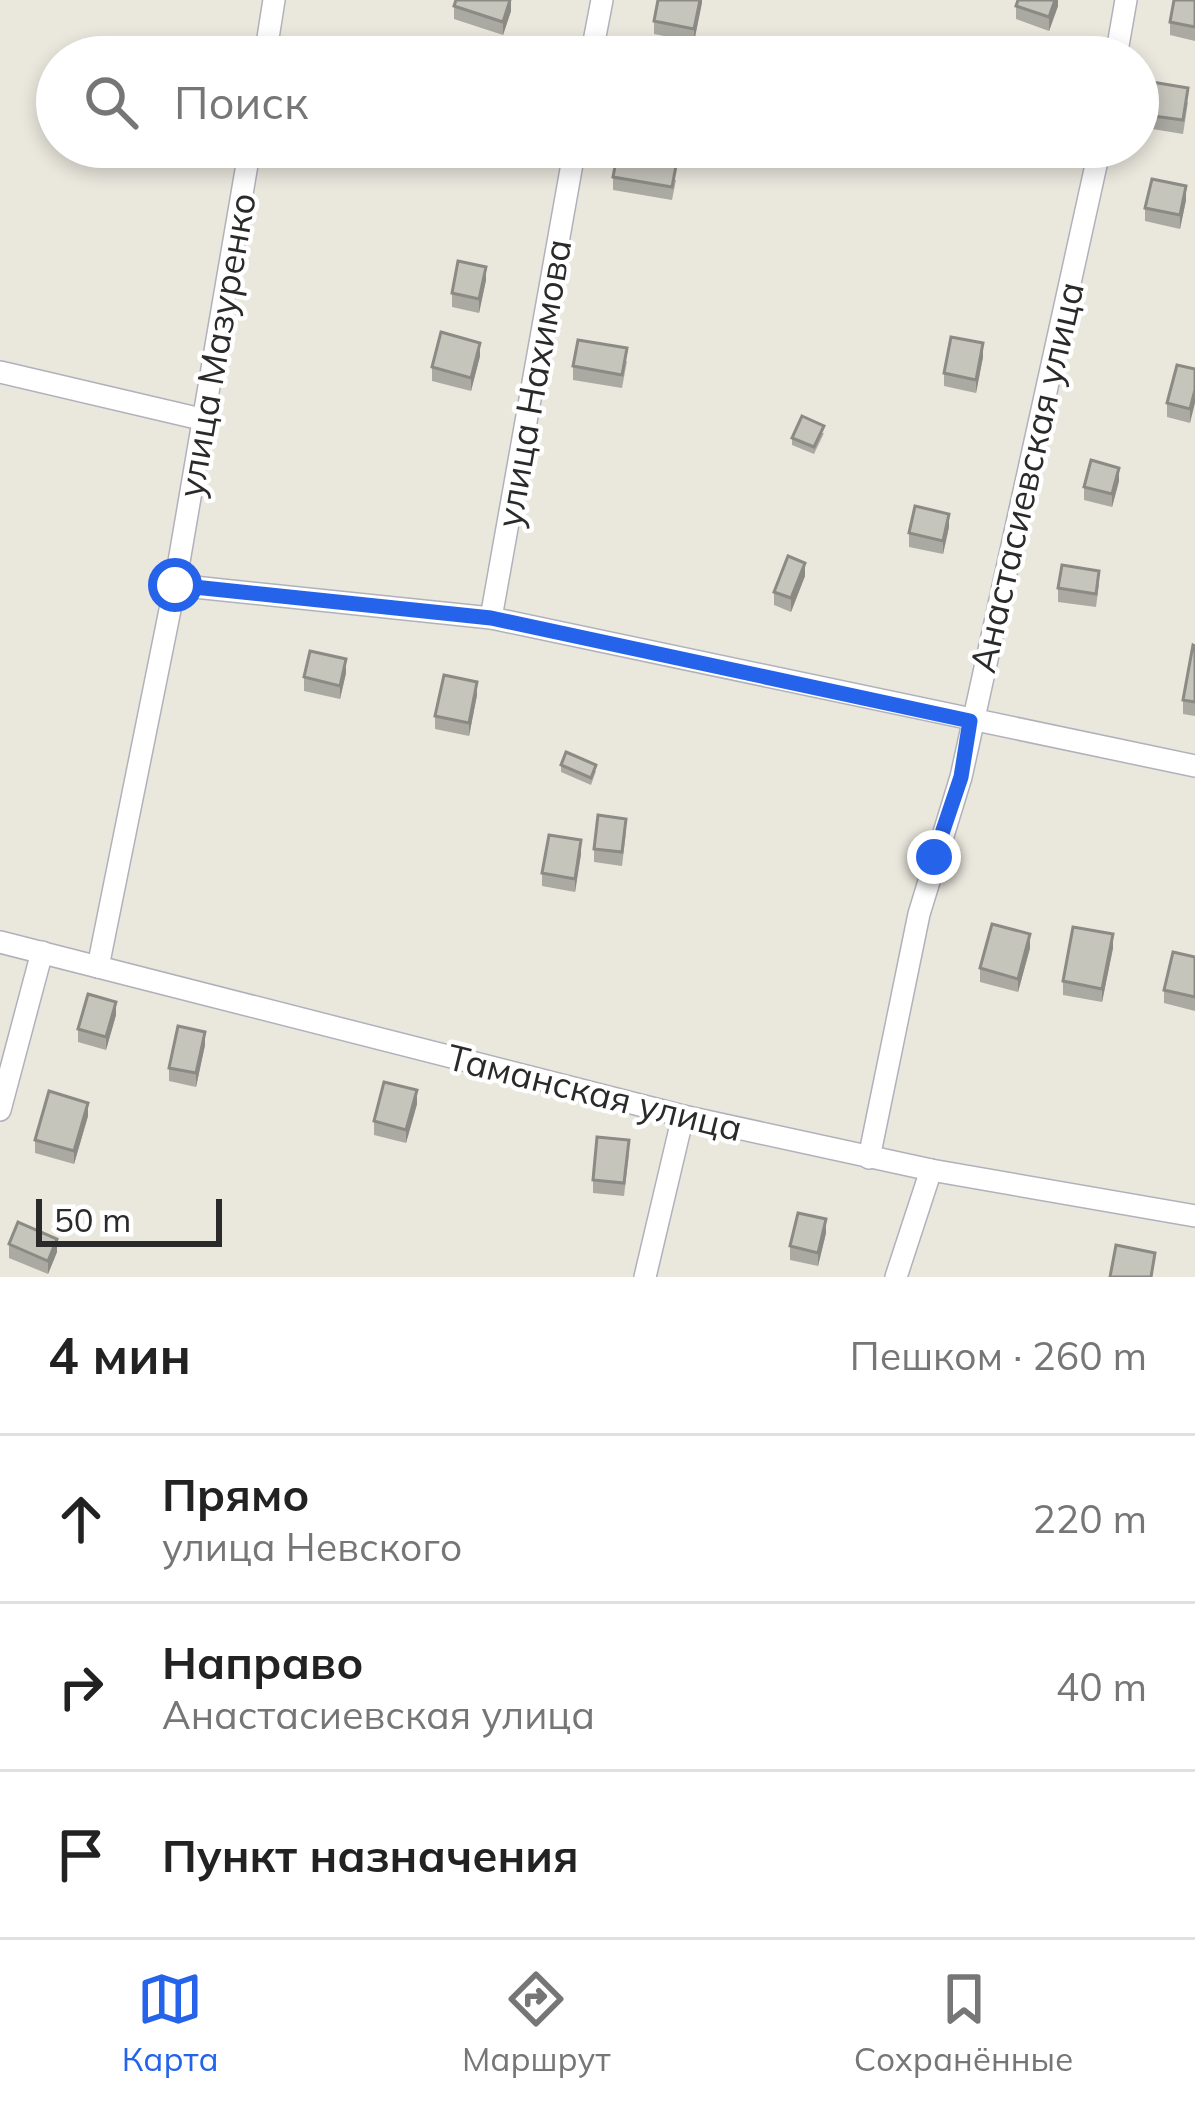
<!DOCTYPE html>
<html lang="ru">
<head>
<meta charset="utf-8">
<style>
	:root { --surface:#fff; --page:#f2f2f2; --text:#222; --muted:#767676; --line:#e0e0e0; --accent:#2563eb }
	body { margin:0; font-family:Mulish,sans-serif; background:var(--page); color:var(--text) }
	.scale { position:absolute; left:36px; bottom:30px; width:186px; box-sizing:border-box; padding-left:12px; border:6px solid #2a2a2a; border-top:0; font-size:33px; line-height:42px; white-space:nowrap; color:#2a2a2a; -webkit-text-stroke:9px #fff; paint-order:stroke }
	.stop { position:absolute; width:36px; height:36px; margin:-27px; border:9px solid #2563eb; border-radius:50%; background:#fff }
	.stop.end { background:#2563eb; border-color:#fff; box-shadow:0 3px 12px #0008 }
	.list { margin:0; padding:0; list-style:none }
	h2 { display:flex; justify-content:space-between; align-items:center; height:156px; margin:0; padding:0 48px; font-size:51px }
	h2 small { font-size:39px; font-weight:400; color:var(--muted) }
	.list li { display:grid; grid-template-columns:78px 1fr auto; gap:36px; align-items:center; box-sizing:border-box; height:168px; padding:0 48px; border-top:3px solid var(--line) }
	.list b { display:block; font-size:45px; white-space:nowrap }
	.list p { margin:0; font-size:39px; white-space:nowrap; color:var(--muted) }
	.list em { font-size:39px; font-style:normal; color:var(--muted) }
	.icon { flex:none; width:66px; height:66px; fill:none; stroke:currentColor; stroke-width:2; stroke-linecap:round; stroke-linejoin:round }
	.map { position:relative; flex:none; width:1195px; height:1277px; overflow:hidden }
	.search { position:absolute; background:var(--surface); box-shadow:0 6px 18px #0003; left:36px; right:36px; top:36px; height:132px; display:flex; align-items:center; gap:30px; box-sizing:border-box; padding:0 42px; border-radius:66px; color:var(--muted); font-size:45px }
	.sheet { height:660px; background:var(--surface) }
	nav { display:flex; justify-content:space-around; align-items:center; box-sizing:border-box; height:168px; border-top:3px solid var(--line); background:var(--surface); font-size:33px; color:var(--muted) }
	nav a { display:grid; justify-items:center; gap:6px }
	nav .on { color:var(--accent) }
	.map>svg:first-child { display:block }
</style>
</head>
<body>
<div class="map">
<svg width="1195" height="1277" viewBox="0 0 1195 1277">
	<rect width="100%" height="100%" fill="#eae7dd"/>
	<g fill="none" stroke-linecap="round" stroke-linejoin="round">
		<defs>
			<g id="street">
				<path d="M 265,57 L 274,0"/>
				<path d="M 591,57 L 602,0"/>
				<path d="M 1116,57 L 1126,0"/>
				<path d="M 0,372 L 205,420"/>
				<path d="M 175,585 L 491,618 L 1195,766"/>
				<path d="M 491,618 L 575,147"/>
				<path d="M 0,942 L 683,1116 L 931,1170 L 1195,1216"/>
				<path d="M 98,967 L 175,585 L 250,147"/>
				<path d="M 0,1110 L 42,952"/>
				<path d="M 869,1158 L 919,914 L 961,777 L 1100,147"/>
				<path d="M 645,1277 L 683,1116"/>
				<path d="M 896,1277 L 931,1170"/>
			</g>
		</defs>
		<use href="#street" stroke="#b1b1bc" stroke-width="24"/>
		<use href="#street" stroke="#fff" stroke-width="21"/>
	</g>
	<g fill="#aaa9a2">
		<path d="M 702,0 L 694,42 L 654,34 L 654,21 Z"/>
		<path d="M 1058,0 L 1058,6 L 1049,31 L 1016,19 L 1016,6 Z"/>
		<path d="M 1195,0 L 1195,41 L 1170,35 L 1170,22 Z"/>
		<path d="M 454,6 L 511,11 L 503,35 L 454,19 Z"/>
		<path d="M 1188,102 L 1183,134 L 1146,128 L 1146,115 Z"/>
		<path d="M 744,147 L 778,147 L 775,160 L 744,153 Z"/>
		<path d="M 613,177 L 676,180 L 672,200 L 613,190 Z"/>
		<path d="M 1186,200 L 1180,229 L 1145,221 L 1145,208 Z"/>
		<path d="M 486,280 L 479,313 L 452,307 L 452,293 Z"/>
		<path d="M 480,356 L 471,391 L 432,381 L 432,367 Z"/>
		<path d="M 983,357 L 976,393 L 944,386 L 944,373 Z"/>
		<path d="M 627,361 L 622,388 L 573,380 L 573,366 Z"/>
		<path d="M 1195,369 L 1190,423 L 1167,417 L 1167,403 Z"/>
		<path d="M 824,433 L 814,454 L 792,445 L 792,438 Z"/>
		<path d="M 1119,481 L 1112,507 L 1084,500 L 1084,487 Z"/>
		<path d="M 949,527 L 943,554 L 909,547 L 909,533 Z"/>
		<path d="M 805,576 L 791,612 L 774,605 L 774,592 Z"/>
		<path d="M 1099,584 L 1096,607 L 1058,602 L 1058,588 Z"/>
		<path d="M 1195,646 L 1195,716 L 1183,714 L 1183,700 Z"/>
		<path d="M 346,673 L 340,699 L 304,691 L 304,677 Z"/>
		<path d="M 477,695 L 469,736 L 435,729 L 435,716 Z"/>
		<path d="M 561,765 L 596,771 L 591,785 L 561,772 Z"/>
		<path d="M 626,832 L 622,866 L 594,862 L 594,849 Z"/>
		<path d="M 581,854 L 575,892 L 542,886 L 542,873 Z"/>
		<path d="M 1030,948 L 1018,992 L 980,982 L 980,968 Z"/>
		<path d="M 1113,948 L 1102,1002 L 1063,995 L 1063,981 Z"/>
		<path d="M 1195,957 L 1195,1011 L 1164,1003 L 1164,990 Z"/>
		<path d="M 116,1015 L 106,1050 L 78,1042 L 78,1029 Z"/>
		<path d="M 205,1045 L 196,1087 L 169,1081 L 169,1068 Z"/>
		<path d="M 417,1104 L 406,1143 L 374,1135 L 374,1121 Z"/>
		<path d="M 88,1116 L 74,1164 L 35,1153 L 35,1140 Z"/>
		<path d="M 629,1154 L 624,1196 L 593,1193 L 593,1180 Z"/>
		<path d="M 826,1233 L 818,1266 L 790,1260 L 790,1246 Z"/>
		<path d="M 9,1244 L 57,1252 L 48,1274 L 9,1258 Z"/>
	</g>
	<g fill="#8b8a84">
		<path d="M 511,0 L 511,11 L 503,35 L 503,22 Z"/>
		<path d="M 700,0 L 702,0 L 702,3 L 694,42 L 694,29 Z"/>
		<path d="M 1055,0 L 1058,0 L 1058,6 L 1049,31 L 1049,17 Z"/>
		<path d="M 1186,186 L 1186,200 L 1180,229 L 1180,215 Z"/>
		<path d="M 486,267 L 486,280 L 479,313 L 479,299 Z"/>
		<path d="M 480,343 L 480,356 L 471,391 L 471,378 Z"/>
		<path d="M 983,343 L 983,357 L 976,393 L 976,380 Z"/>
		<path d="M 1195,390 L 1195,403 L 1190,423 L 1190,409 Z"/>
		<path d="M 1119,468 L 1119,481 L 1112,507 L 1112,494 Z"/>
		<path d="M 949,514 L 949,527 L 943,554 L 943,541 Z"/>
		<path d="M 805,563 L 805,576 L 791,612 L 791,598 Z"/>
		<path d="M 346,659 L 346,673 L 340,699 L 340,686 Z"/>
		<path d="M 477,682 L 477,695 L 469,736 L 469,723 Z"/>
		<path d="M 581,840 L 581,854 L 575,892 L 575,879 Z"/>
		<path d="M 1030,934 L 1030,948 L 1018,992 L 1018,979 Z"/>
		<path d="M 1113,934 L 1113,948 L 1102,1002 L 1102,989 Z"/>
		<path d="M 116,1002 L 116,1015 L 106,1050 L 106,1037 Z"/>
		<path d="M 205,1032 L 205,1045 L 196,1087 L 196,1073 Z"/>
		<path d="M 417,1090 L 417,1104 L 406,1143 L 406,1130 Z"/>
		<path d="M 88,1103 L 88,1116 L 74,1164 L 74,1151 Z"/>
		<path d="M 826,1219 L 826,1233 L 818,1266 L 818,1253 Z"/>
		<path d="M 57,1239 L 57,1252 L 48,1274 L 48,1261 Z"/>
	</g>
	<g fill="#c6c5bc" stroke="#8b8a84" stroke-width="3">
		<path d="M 456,0 L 510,0 L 503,22 L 454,6 Z"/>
		<path d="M 658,0 L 700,0 L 694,29 L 654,21 Z"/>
		<path d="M 1018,0 L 1055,0 L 1049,17 L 1016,6 Z"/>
		<path d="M 1174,0 L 1195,0 L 1195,27 L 1170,22 Z"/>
		<path d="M 1152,82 L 1188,88 L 1183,120 L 1146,115 Z"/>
		<path d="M 617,156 L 676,166 L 672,187 L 613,177 Z"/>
		<path d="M 1152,179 L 1186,186 L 1180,215 L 1145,208 Z"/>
		<path d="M 458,261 L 486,267 L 479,299 L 452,293 Z"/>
		<path d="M 441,332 L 480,343 L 471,378 L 432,367 Z"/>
		<path d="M 951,337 L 983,343 L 976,380 L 944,373 Z"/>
		<path d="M 578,340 L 627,348 L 622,375 L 573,366 Z"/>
		<path d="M 1177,365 L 1195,369 L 1195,390 L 1190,409 L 1167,403 Z"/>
		<path d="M 802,416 L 824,426 L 814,447 L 792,438 Z"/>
		<path d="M 1091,460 L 1119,468 L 1112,494 L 1084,487 Z"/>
		<path d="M 915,506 L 949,514 L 943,541 L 909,533 Z"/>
		<path d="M 788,556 L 805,563 L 791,598 L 774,592 Z"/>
		<path d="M 1062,565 L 1099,571 L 1096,594 L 1058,588 Z"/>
		<path d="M 1193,645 L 1195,646 L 1195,702 L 1183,700 Z"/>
		<path d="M 310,651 L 346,659 L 340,686 L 304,677 Z"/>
		<path d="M 444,675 L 477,682 L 469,723 L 435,716 Z"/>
		<path d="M 566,752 L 596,765 L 591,778 L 561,765 Z"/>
		<path d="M 598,815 L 626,819 L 622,852 L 594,849 Z"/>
		<path d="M 549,835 L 581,840 L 575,879 L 542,873 Z"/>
		<path d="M 992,924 L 1030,934 L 1018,979 L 980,968 Z"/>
		<path d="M 1073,927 L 1113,934 L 1102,989 L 1063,981 Z"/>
		<path d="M 1173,952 L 1195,957 L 1195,997 L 1164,990 Z"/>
		<path d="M 88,994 L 116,1002 L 106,1037 L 78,1029 Z"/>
		<path d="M 178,1026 L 205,1032 L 196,1073 L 169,1068 Z"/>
		<path d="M 384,1082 L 417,1090 L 406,1130 L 374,1121 Z"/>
		<path d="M 49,1091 L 88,1103 L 74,1151 L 35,1140 Z"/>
		<path d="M 597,1137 L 629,1140 L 624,1183 L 593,1180 Z"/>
		<path d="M 798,1213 L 826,1219 L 818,1253 L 790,1246 Z"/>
		<path d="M 18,1222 L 57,1239 L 48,1261 L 9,1244 Z"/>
		<path d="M 1116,1245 L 1155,1253 L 1151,1277 L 1110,1277 Z"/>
	</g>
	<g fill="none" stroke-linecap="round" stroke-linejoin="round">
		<path stroke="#2563eb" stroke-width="15" d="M 175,585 L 491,618 L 970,721 L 961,777 L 934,857"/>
	</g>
	<g text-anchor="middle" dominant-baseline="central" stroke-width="9" stroke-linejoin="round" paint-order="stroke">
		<g font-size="36" fill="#2a2a2a" stroke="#fff">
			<text transform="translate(216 345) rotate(-80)">улица Мазуренко</text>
			<text transform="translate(533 383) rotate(-80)">улица Нахимова</text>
			<text transform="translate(1026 477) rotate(-77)">Анастасиевская улица</text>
			<text transform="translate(595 1092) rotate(14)">Таманская улица</text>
		</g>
	</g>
</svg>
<div class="scale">50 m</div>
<div class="stop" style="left:175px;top:585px"></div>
<div class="stop end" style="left:934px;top:857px"></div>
<div class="search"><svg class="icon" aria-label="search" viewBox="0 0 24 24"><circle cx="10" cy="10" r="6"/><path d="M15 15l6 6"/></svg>Поиск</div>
</div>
<section class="sheet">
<h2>4 мин<small>Пешком · 260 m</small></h2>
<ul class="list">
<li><svg class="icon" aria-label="ahead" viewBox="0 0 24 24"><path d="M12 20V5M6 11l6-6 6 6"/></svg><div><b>Прямо</b><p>улица Невского</p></div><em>220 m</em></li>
<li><svg class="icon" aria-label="right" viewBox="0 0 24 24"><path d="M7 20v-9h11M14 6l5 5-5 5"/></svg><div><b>Направо</b><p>Анастасиевская улица</p></div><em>40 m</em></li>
<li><svg class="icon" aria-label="arrive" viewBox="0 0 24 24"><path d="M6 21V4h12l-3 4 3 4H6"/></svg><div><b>Пункт назначения</b></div></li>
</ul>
</section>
<nav>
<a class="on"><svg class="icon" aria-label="map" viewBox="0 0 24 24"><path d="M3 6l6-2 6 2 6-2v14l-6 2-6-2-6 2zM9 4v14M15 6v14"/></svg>Карта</a>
<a><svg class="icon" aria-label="directions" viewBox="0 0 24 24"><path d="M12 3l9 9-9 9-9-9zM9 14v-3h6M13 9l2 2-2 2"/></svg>Маршрут</a>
<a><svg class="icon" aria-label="saved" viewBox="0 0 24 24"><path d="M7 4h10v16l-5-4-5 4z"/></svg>Сохранённые</a>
</nav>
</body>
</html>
